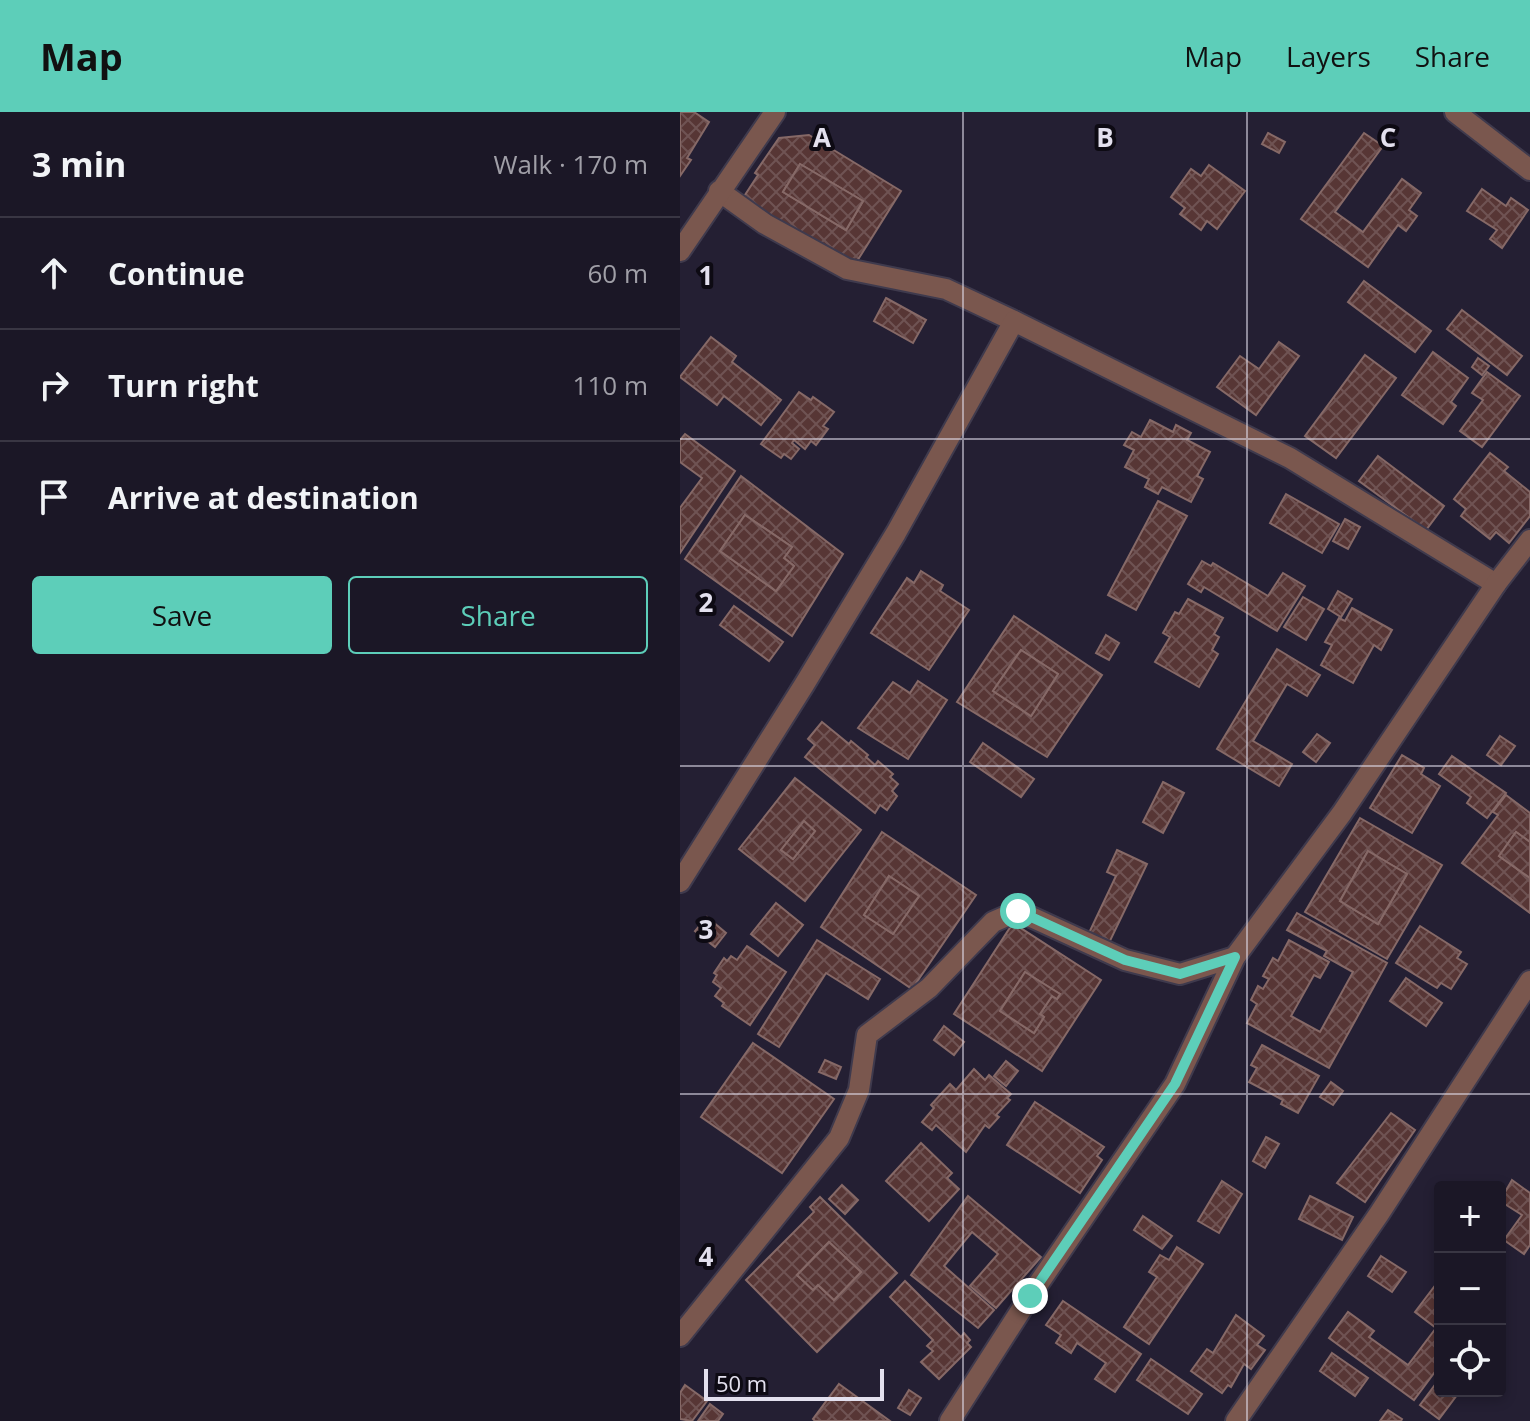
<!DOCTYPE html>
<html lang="en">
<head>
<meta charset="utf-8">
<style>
	:root { --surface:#1b1726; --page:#282432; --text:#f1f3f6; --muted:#a09fa7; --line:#393643; --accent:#5dceb9 }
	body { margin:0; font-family:"Open Sans",sans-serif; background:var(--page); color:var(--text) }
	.controls { position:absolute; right:24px; bottom:24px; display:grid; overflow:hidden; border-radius:8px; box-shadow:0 4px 12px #0003 }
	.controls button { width:72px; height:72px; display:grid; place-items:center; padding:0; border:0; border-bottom:2px solid var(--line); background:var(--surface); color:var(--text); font:40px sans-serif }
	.scale { position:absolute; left:24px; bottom:20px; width:180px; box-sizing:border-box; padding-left:8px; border:4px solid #e3e0ee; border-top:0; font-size:22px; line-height:28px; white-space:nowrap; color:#e3e0ee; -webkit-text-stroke:6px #0d0a13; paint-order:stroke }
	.stop { position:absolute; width:24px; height:24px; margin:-18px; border:6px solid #5dceb9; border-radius:50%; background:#fff }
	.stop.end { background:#5dceb9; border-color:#fff; box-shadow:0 2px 8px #0008 }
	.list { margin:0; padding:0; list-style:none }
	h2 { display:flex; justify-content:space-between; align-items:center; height:104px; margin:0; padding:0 32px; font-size:34px }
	h2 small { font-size:26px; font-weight:400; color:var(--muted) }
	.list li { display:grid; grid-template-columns:52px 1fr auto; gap:24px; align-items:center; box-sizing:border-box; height:112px; padding:0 32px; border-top:2px solid var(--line) }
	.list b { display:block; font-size:30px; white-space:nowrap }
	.list em { font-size:26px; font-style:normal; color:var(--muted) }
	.actions { display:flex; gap:16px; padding:24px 32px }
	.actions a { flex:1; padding:18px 0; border:2px solid var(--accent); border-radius:8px; text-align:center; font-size:28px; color:var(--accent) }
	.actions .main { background:var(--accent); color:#111 }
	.icon { flex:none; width:44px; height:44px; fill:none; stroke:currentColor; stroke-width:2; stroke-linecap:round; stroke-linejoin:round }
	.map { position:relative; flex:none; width:850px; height:1309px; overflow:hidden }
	header { display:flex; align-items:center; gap:48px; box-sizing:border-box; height:112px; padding:0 40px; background:var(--accent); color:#111 }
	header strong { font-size:38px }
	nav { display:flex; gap:44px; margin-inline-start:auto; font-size:28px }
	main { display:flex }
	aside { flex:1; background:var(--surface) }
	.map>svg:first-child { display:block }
</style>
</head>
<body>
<header>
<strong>Map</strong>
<nav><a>Map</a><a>Layers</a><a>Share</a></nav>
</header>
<main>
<aside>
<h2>3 min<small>Walk · 170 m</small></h2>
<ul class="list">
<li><svg class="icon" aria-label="ahead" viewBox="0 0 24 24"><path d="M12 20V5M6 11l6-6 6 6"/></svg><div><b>Continue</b></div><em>60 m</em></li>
<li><svg class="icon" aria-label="right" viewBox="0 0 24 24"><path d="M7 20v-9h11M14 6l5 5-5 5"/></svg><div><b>Turn right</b></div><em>110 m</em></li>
<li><svg class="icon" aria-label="arrive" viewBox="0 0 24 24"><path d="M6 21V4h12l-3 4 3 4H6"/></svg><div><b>Arrive at destination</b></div></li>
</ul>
<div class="actions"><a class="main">Save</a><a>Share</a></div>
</aside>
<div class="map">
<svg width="850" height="1309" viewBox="0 0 850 1309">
	<defs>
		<pattern id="building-cross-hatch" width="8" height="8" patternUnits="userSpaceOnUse" patternTransform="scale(2)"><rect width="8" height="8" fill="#573635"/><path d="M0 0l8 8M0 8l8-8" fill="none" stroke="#6f5353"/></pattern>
	</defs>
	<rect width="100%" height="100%" fill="#241f33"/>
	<g fill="url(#building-cross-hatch)" stroke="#866967" stroke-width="2" fill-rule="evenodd">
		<path d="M 0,0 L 14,0 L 29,10 L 7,46 L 11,48 L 0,64 Z"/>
		<path d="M 588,21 L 605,30 L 599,41 L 582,32 Z"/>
		<path d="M 684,21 L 703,34 L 655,100 L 683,120 L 722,67 L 741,81 L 729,98 L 737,104 L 726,119 L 718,113 L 688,155 L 621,107 Z"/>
		<path d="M 129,23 L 221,79 L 174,154 L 63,86 L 78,63 L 75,61 L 99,26 ZM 120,52 L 183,89 L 166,118 L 103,80 Z"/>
		<path d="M 120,52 L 183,89 L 166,118 L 103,80 Z"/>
		<path d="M 529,53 L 565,79 L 537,117 L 527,109 L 521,118 L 500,102 L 505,96 L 491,85 L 511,57 L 521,64 Z"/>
		<path d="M 802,77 L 826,94 L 831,86 L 848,98 L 822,136 L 810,127 L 817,118 L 787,99 Z"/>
		<path d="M 684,169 L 751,219 L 735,240 L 668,190 Z"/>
		<path d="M 206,186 L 246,208 L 233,231 L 194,209 Z"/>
		<path d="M 782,198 L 842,244 L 827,263 L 767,217 Z"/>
		<path d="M 31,225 L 56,244 L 52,250 L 101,288 L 81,313 L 44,284 L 37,293 L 0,265 Z"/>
		<path d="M 599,230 L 619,244 L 576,303 L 537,275 L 560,244 L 579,257 Z"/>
		<path d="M 753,240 L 788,266 L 771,290 L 776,294 L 763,312 L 722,283 Z"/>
		<path d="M 685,243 L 716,266 L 656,346 L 625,324 Z"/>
		<path d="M 798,246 L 809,254 L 802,263 L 792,255 Z"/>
		<path d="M 807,260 L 840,284 L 802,335 L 780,319 L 803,288 L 792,281 Z"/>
		<path d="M 119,280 L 131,288 L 133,285 L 154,300 L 143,314 L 148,317 L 136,333 L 131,329 L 125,337 L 114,328 L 112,331 L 119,337 L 111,347 L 104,342 L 101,346 L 81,332 Z"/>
		<path d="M 470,308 L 493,320 L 496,313 L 511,321 L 507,328 L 530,340 L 517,364 L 523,367 L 511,390 L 482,375 L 478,382 L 465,375 L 469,367 L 445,355 L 454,338 L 444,333 L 452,320 L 461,325 Z"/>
		<path d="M 5,322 L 55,359 L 0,441 L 0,396 L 22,366 L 0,350 L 0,328 Z"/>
		<path d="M 810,341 L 828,355 L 824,359 L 850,380 L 850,404 L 829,431 L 816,420 L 810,427 L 781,404 L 786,397 L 774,387 Z"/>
		<path d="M 698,344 L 764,394 L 746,418 L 679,369 Z"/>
		<path d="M 61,364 L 163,442 L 112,524 L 5,447 ZM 65,403 L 112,435 L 104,446 L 114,454 L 96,479 L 40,439 Z"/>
		<path d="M 606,382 L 659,412 L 642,441 L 590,411 Z"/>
		<path d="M 478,389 L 507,404 L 456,498 L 428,483 Z"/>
		<path d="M 65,403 L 112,435 L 104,446 L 114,454 L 96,479 L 40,439 Z"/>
		<path d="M 665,407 L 680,415 L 668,437 L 653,429 Z"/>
		<path d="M 522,449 L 531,454 L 533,451 L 588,484 L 603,461 L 625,474 L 597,519 L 524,475 L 521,480 L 508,472 Z"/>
		<path d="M 241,459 L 263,473 L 260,479 L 289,498 L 249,558 L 191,521 L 227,466 L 234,471 Z"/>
		<path d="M 658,479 L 672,487 L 661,505 L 648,497 Z"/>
		<path d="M 623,485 L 644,497 L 626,528 L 604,515 Z"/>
		<path d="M 508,487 L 543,506 L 534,522 L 539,525 L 532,538 L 538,542 L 519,575 L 475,550 L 490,525 L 483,521 L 495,500 L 499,502 Z"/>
		<path d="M 54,494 L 103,530 L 89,549 L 40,513 Z"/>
		<path d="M 672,496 L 712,518 L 701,538 L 694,533 L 673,571 L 641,553 L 652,533 L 645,530 L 659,506 L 665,509 Z"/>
		<path d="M 334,504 L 422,563 L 367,645 L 277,590 ZM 341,538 L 378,562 L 351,604 L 313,579 Z"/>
		<path d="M 426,523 L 439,531 L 429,548 L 416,541 Z"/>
		<path d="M 597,537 L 640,563 L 627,584 L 607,572 L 573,629 L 612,652 L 599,674 L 537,637 Z"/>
		<path d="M 341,538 L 378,562 L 351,604 L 313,579 Z"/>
		<path d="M 238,569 L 267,588 L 228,647 L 178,616 L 213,570 L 230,581 Z"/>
		<path d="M 142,610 L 169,632 L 171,629 L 188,643 L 186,645 L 195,653 L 198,649 L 213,662 L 210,665 L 218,672 L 212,679 L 217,684 L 207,698 L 200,693 L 195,701 L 125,645 L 135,633 L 128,627 Z"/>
		<path d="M 637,622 L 650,631 L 636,650 L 623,640 Z"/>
		<path d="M 820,624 L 835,634 L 821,653 L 807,643 Z"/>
		<path d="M 303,631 L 354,667 L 341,685 L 290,650 Z"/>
		<path d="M 722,643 L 744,656 L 741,662 L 760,674 L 732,721 L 690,696 Z"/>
		<path d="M 772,644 L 826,681 L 807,706 L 787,691 L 791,685 L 759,662 Z"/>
		<path d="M 115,666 L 181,718 L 125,789 L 59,737 ZM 124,709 L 135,719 L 113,747 L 101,738 Z"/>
		<path d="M 483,670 L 504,681 L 483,721 L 463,710 Z"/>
		<path d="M 826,683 L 850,701 L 850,730 L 836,720 L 819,744 L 850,766 L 850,801 L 782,751 L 818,703 L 813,700 Z"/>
		<path d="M 680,706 L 762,753 L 707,847 L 625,800 ZM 688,739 L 727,762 L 698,812 L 660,789 Z"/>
		<path d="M 124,709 L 135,719 L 113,747 L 101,738 Z"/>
		<path d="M 202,720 L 296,783 L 232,877 L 141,815 ZM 209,764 L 239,784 L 213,822 L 184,803 Z"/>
		<path d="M 836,720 L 850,730 L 850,766 L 819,744 Z"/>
		<path d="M 437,738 L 467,752 L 428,833 L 408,823 L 436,764 L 427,760 Z"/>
		<path d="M 688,739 L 727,762 L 698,812 L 660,789 Z"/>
		<path d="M 209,764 L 239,784 L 213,822 L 184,803 Z"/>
		<path d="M 96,791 L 123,813 L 98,844 L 71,822 Z"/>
		<path d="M 617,801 L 707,851 L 649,956 L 567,911 L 577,892 L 571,888 L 578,874 L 583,877 L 589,867 L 583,864 L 593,846 L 598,849 L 609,828 L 649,850 L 640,866 L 634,863 L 611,904 L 640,920 L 673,860 L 644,844 L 647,839 L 607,818 Z"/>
		<path d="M 27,805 L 46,821 L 35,835 L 15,819 Z"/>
		<path d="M 333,811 L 421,868 L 362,959 L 274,902 ZM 345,860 L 380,882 L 377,887 L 372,884 L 360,902 L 364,905 L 354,921 L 320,899 Z"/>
		<path d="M 740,814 L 781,840 L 777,846 L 787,852 L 771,877 L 761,871 L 757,876 L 716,851 Z"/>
		<path d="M 137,828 L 200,867 L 188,887 L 146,861 L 99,935 L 78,922 Z"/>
		<path d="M 67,834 L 106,860 L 70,913 L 42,894 L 44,891 L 35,884 L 41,876 L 33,870 L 37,863 L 34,861 L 44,846 L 47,849 L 51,844 L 57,848 Z"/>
		<path d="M 345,860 L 380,882 L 377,887 L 372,884 L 360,902 L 364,905 L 354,921 L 320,899 Z"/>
		<path d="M 726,866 L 762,891 L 746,914 L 710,889 Z"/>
		<path d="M 264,914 L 284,930 L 274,943 L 254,928 Z"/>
		<path d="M 73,931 L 154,987 L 102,1061 L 21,1005 Z"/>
		<path d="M 582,933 L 639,964 L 618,1001 L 601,992 L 603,988 L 569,970 L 577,956 L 571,953 Z"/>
		<path d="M 145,948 L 161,955 L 156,967 L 139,960 Z"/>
		<path d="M 326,949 L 338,959 L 326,974 L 314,964 Z"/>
		<path d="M 294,957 L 305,968 L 309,963 L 331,982 L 327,986 L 330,988 L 316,1003 L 319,1005 L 309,1016 L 305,1013 L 286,1040 L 256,1013 L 252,1018 L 242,1010 L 254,996 L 251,993 L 270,972 L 276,978 Z"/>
		<path d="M 651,970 L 663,979 L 653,993 L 640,985 Z"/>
		<path d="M 355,990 L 424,1035 L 417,1044 L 422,1048 L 400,1081 L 327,1033 Z"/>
		<path d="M 711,1001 L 735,1018 L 685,1090 L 657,1071 Z"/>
		<path d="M 586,1025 L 599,1032 L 585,1056 L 573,1049 Z"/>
		<path d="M 241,1031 L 272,1061 L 267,1066 L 279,1077 L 249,1109 L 206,1069 Z"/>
		<path d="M 832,1068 L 850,1081 L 850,1133 L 844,1142 L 824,1128 L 842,1103 L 820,1089 Z"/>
		<path d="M 542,1069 L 562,1082 L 539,1121 L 518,1109 Z"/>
		<path d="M 162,1073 L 178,1088 L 165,1102 L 149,1087 Z"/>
		<path d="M 288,1084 L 361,1145 L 316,1196 L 290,1174 L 318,1142 L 292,1120 L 264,1154 L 314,1198 L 298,1216 L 231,1163 Z"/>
		<path d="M 630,1084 L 673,1105 L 662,1128 L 619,1107 Z"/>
		<path d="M 140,1085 L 217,1161 L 137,1240 L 66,1168 L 134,1100 L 130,1095 ZM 149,1130 L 181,1160 L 154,1188 L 138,1173 L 133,1178 L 117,1163 Z"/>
		<path d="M 463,1104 L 492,1124 L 482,1137 L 454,1118 Z"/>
		<path d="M 149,1130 L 181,1160 L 154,1188 L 138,1173 L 133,1178 L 117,1163 Z"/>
		<path d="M 497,1135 L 523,1152 L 469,1232 L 444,1215 L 477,1165 L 469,1160 L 480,1143 L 489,1148 Z"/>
		<path d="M 701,1144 L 726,1160 L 712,1180 L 688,1164 Z"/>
		<path d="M 225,1169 L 281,1225 L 284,1221 L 290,1228 L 287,1231 L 291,1235 L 259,1267 L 241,1250 L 253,1239 L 247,1234 L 253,1228 L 210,1185 Z"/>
		<path d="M 757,1171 L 760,1174 L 760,1253 L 734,1288 L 649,1226 L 668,1200 L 694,1219 L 689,1225 L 728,1253 L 756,1216 L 735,1200 Z"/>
		<path d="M 383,1189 L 461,1242 L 435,1280 L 415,1267 L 426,1251 L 397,1231 L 391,1241 L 376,1231 L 381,1223 L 366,1213 Z"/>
		<path d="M 556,1203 L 584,1224 L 577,1233 L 585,1238 L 571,1257 L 564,1252 L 551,1275 L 548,1273 L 542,1281 L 511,1259 L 527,1237 L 533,1241 Z"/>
		<path d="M 652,1241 L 688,1266 L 675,1284 L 640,1259 Z"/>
		<path d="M 471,1247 L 522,1282 L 508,1302 L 457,1268 Z"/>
		<path d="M 760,1266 L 760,1279 L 780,1279 L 759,1307 L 740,1293 Z"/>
		<path d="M 159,1272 L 210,1309 L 135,1309 L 133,1307 Z"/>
		<path d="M 5,1273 L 27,1289 L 12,1309 L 0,1307 L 0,1281 Z"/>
		<path d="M 229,1278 L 241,1286 L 230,1303 L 218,1296 Z"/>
		<path d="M 30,1292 L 43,1302 L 38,1309 L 18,1309 Z"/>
		<path d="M 708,1298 L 722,1307 L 721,1309 L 700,1309 Z"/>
	</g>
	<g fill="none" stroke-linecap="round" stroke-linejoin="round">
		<defs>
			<g id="minor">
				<path d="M 775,0 L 850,58"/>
				<path d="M 39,79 L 85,112 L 167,157 L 266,177 L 334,209"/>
				<path d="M 0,139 L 95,0"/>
				<path d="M 0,770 L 124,573 L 216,421 L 334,209 L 610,346 L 816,472"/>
				<path d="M 0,1224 L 159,1026 L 179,978 L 187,923 L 249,876 L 313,810 L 338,799 L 445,848 L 500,862 L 555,845"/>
				<path d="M 270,1309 L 350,1184 L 495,972 L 555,845 L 662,701 L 816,472 L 850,428"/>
				<path d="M 556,1309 L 699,1102 L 850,869"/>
			</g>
		</defs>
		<use href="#minor" stroke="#3f3a4d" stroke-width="24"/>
		<use href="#minor" stroke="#7a574e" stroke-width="20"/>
	</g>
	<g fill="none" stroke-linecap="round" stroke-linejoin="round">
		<path stroke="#5dceb9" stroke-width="10" d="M 338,799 L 445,848 L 500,862 L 555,845 L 495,972 L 350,1184"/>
	</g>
	<path fill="none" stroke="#e3e0ee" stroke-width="2" stroke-opacity="0.55" d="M 283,0 L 283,1309M 567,0 L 567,1309M 0,327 L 850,327M 0,654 L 850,654M 0,982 L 850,982"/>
	<g font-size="26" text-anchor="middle" font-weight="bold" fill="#e3e0ee" stroke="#0d0a13" stroke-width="8" stroke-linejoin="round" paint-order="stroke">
		<text x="142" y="35">A</text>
		<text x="425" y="35">B</text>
		<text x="708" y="35">C</text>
		<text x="26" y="173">1</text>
		<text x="26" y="500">2</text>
		<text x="26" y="827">3</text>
		<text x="26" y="1154">4</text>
	</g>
</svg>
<div class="controls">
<button>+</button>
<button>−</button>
<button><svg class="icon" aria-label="locate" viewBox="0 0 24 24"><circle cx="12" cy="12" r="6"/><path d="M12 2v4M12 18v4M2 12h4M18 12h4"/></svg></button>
</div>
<div class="scale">50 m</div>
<div class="stop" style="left:338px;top:799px"></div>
<div class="stop end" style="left:350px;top:1184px"></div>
</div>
</main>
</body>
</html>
